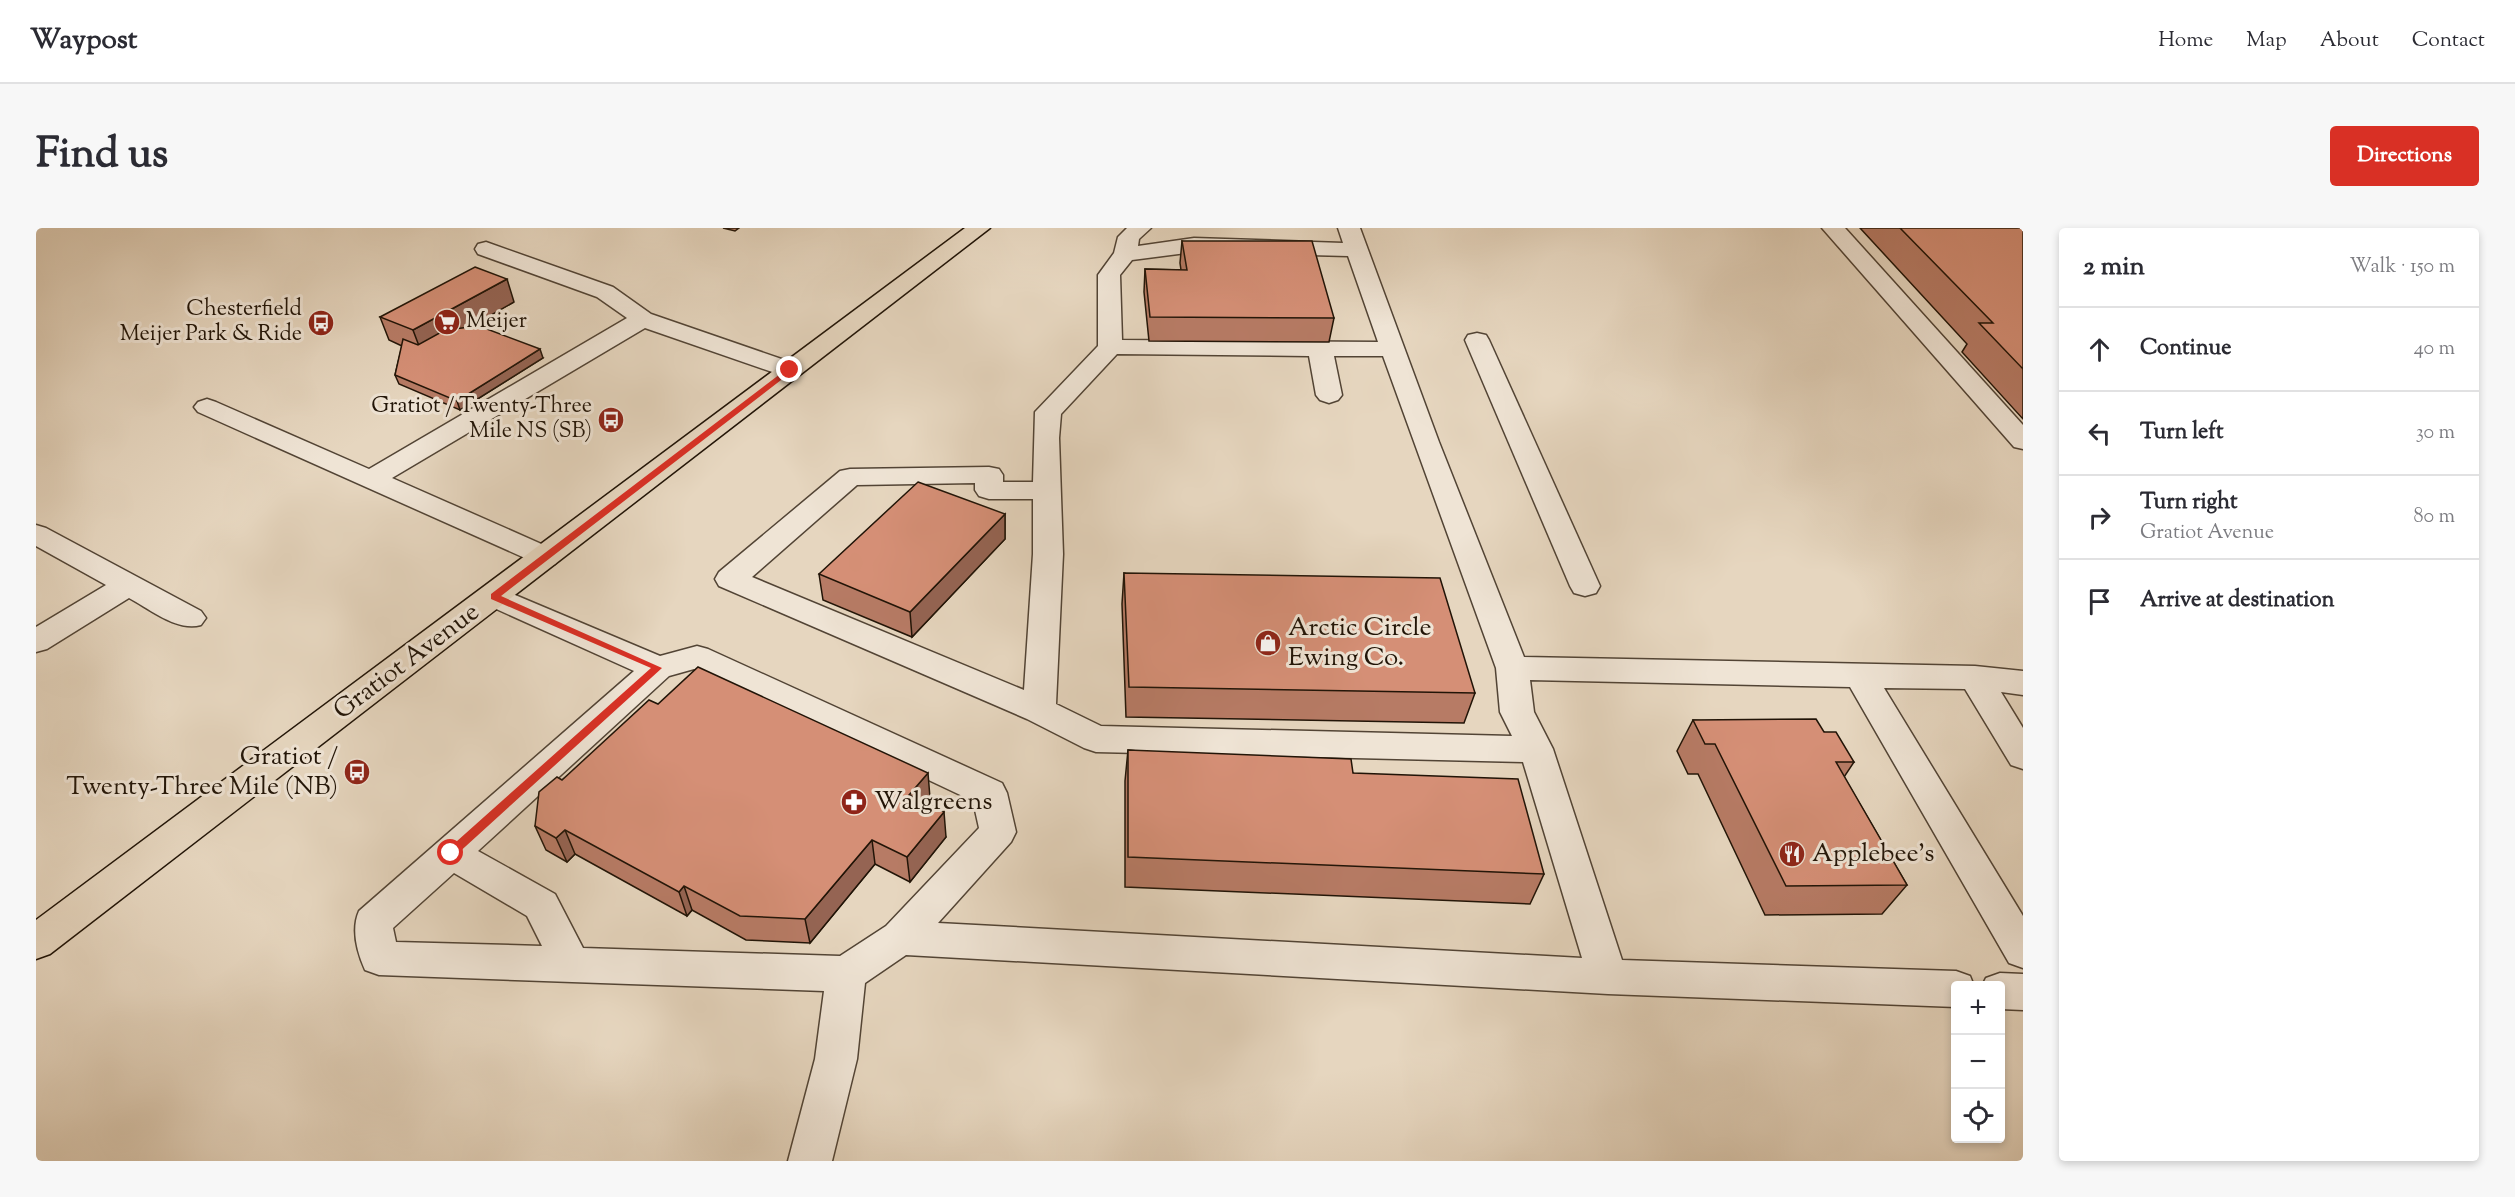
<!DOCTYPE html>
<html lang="en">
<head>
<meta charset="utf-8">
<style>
	:root { --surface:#fff; --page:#f7f7f7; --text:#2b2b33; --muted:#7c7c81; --line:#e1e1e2; --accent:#d93025 }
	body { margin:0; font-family:"Sorts Mill Goudy",serif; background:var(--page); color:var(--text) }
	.controls { position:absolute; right:18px; bottom:18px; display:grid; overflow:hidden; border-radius:6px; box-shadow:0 3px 9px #0003 }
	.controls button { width:54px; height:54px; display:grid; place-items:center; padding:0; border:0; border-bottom:2px solid var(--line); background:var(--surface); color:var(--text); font:30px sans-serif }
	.stop { position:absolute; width:18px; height:18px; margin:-14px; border:4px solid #d93025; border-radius:50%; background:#fff }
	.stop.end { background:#d93025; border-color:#fff; box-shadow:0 2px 6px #0008 }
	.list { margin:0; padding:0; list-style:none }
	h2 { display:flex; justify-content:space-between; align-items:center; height:78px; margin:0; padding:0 24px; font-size:26px }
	h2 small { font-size:20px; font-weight:400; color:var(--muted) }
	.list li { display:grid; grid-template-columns:39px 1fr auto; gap:18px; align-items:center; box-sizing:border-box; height:84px; padding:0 24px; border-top:2px solid var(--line) }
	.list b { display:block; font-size:22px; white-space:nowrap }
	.list p { margin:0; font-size:20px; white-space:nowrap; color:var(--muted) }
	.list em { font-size:20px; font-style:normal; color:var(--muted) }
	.icon { flex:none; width:33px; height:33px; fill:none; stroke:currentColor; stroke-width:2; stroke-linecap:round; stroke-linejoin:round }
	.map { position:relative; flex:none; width:1987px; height:933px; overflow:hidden; border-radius:6px }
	header { display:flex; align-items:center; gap:36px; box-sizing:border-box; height:84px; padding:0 30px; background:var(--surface); border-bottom:2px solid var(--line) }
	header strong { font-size:28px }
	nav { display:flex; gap:33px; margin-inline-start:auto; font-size:21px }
	.intro { display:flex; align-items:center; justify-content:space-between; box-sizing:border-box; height:144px; padding:0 36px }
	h1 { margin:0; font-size:42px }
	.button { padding:15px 27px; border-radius:6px; background:var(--accent); color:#fff; font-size:21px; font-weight:700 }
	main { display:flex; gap:36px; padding:0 36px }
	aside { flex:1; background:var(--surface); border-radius:6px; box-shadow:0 3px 9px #0003 }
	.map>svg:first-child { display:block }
</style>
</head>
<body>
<header>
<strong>Waypost</strong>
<nav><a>Home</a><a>Map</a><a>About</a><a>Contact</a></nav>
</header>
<div class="intro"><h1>Find us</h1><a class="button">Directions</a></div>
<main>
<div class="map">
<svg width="1987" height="933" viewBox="0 0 1987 933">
	<rect width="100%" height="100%" fill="#e6d6bf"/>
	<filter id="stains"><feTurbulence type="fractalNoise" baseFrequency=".00333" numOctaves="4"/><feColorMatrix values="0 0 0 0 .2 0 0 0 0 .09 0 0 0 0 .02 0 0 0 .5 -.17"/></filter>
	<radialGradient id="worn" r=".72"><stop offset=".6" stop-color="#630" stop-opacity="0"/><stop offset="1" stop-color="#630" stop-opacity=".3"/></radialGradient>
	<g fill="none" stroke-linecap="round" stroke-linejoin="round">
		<defs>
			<g id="minor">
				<path d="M 1091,0 L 1115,0 L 1103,11 L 1102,18 L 1158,10 L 1307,15 L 1302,0 L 1324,0 L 1403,214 L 1488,429 L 1939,438 L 1987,443 L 1987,467 L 1965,464 L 1987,500 L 1987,541 L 1975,537 L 1929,461 L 1848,460 L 1987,688 L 1987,740 L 1973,735 L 1814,459 L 1494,452 L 1498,484 L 1517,521 L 1586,732 L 1920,743 L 1934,748 L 1938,758 L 1920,758 L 1920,779 L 1572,766 L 870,727 L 829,755 L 821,831 L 796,933 L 752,933 L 779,831 L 788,763 L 343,747 L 329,742 C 321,724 315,701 323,683 L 598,443 L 447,375 L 443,368 L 447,361 L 458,358 L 624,428 L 661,418 L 672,421 L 966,555 L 971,565 L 980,604 L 975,614 L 902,695 L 1546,730 L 1487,534 L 1060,524 L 1048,520 L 991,491 L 683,358 L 679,351 L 683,344 L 804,243 L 814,241 L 953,239 L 963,241 L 967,247 L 967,254 L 997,254 L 999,184 L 1062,118 L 1062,47 L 1078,25 L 1082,9 ZM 1158,24 L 1312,28 L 1342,114 L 1086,112 L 1084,47 L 1096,32 ZM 1081,126 L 1273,128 L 1280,167 L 1284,172 L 1293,175 L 1302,172 L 1306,167 L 1298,128 L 1347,128 L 1460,440 L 1464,484 L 1476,508 L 1065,498 L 1020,476 L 1027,326 L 1023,210 L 1025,186 ZM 939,255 L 939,262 L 943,268 L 953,271 L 997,271 L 997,326 L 988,462 L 716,349 L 821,257 ZM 658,441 L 937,573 L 943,600 L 850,698 L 804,728 L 547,720 L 519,666 L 442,623 L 633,448 ZM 418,645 L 491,688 L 506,718 L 360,714 L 357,700 Z"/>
				<path d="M 1786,0 L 1809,0 L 1987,197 L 1987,221 L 1978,219 Z"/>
				<path d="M 450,14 L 577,59 L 615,86 L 763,137 L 766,142 L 763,147 L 754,149 L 745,147 L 609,100 L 356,250 L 519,322 L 524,329 L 519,336 L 509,339 L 162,184 L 158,179 L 162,174 L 171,171 L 180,174 L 333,241 L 591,90 L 561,69 L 442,26 L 439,21 L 442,16 Z"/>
				<path d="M 1441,105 L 1450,107 L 1453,112 L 1564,358 L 1560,365 L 1549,368 L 1538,365 L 1534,358 L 1429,112 L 1432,107 Z"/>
				<path d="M 0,297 L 10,300 L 165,383 L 170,390 L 165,397 C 141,404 114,381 93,370 L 11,421 L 0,424 L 0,399 L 70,357 L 0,318 Z"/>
				<path d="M 1964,745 L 1987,746 L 1987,782 L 1964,781 L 1964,758 L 1946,758 L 1950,750 Z"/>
			</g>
			<path id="major" d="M 929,0 L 954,0 L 14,726 L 0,731 L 0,692 Z"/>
		</defs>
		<use href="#minor" stroke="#524435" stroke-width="3"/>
		<use href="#major" stroke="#211407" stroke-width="3"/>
		<use href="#minor" fill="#efe4d5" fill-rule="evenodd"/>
		<use href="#major" fill="#e6d6bf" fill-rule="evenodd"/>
	</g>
	<g fill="#b77b65" stroke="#211407" stroke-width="1.5">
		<path d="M 687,0 L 703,0 L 699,3 Z"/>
		<path d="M 1824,0 L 1987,0 L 1987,191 L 1926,124 L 1931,116 Z"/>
		<path d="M 1146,13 L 1298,90 L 1293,114 L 1113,113 L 1108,64 L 1109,41 L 1145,42 L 1144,35 Z"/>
		<path d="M 478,74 L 433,99 L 507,130 L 424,182 L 363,156 L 359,147 L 366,118 L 353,112 L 344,89 Z"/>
		<path d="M 969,286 L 969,311 L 876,409 L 787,372 L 783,346 Z"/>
		<path d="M 1088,345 L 1439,465 L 1428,495 L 1090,489 L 1086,376 Z"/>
		<path d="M 622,476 L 894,570 L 889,575 L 910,609 L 874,654 L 839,636 L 774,715 L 710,712 L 656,682 L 651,688 L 539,626 L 531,634 L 510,622 L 499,598 L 526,552 Z"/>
		<path d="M 1657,492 L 1788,504 L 1818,534 L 1808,549 L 1871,657 L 1846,686 L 1729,687 L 1662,546 L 1652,546 L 1641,523 Z"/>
		<path d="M 1092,522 L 1317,545 L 1508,646 L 1494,676 L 1089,659 L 1089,553 Z"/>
	</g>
	<g fill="#956453" stroke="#211407" stroke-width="1.5">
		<path d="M 471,51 L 478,74 L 386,126 L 377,102 Z"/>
		<path d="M 504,121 L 507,130 L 424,182 L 421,173 Z"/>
		<path d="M 969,286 L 969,311 L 876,409 L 874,384 Z"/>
		<path d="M 892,545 L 894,570 L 875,592 L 873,567 Z"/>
		<path d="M 908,584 L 910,609 L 874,654 L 871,629 Z"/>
		<path d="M 529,602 L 539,626 L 531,634 L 520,610 Z"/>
		<path d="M 836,612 L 839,636 L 774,715 L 769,691 Z"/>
		<path d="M 648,658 L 656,682 L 651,688 L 643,664 Z"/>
	</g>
	<g fill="#d58f76" stroke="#211407" stroke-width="1.5">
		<path d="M 1864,0 L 1987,0 L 1987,141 L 1943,95 L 1957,95 Z"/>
		<path d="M 1146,13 L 1276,13 L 1298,90 L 1114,89 L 1109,41 L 1151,42 Z"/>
		<path d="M 439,39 L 471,51 L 377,102 L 344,89 Z"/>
		<path d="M 443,98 L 504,121 L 421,173 L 359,147 L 367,111 L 382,117 L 409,102 Z"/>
		<path d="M 882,254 L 969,286 L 874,384 L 783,346 Z"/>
		<path d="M 1088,345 L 1404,350 L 1439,465 L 1093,459 Z"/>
		<path d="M 662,439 L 892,545 L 873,567 L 908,584 L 871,629 L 836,612 L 769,691 L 704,688 L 648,658 L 643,664 L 529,602 L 520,610 L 499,598 L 503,564 L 521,549 L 526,552 L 613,472 L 622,476 Z"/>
		<path d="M 1780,491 L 1788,504 L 1800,504 L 1818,534 L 1800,534 L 1871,657 L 1750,658 L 1679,516 L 1669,516 L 1657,492 Z"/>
		<path d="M 1092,522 L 1315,531 L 1317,545 L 1482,551 L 1508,646 L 1092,629 Z"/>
	</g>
	<path fill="#d93025" d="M 752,140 L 758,142 L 465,368 L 626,440 L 419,628 L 411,628 L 411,622 L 615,440 L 455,371 L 455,366 Z"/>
	<defs>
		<symbol id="supermarket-disc" viewBox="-11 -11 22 22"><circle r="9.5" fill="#8f2418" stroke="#efe4d5"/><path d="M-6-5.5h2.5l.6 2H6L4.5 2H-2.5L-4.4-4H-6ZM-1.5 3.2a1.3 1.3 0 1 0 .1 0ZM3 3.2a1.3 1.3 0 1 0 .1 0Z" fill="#fff"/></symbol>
		<symbol id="bus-disc" viewBox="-11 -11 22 22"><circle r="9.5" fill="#8f2418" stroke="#efe4d5"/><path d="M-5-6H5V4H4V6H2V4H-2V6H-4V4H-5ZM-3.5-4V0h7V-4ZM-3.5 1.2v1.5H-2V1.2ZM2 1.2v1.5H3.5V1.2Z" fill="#fff"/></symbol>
		<symbol id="shop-disc" viewBox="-11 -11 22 22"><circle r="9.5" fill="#8f2418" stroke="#efe4d5"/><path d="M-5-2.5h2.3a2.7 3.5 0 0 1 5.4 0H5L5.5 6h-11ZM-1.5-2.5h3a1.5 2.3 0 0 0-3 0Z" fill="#fff"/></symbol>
		<symbol id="pharmacy-disc" viewBox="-11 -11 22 22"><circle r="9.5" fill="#8f2418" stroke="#efe4d5"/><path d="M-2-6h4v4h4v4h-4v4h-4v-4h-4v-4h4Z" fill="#fff"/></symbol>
		<symbol id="restaurant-disc" viewBox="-11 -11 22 22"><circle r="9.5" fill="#8f2418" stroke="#efe4d5"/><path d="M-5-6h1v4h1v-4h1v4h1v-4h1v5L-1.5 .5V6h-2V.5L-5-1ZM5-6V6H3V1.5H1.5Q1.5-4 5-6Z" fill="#fff"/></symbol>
	</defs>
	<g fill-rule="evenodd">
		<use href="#supermarket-disc" x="396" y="79" width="30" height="30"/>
		<use href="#bus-disc" x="270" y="80" width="30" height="30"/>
		<use href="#bus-disc" x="560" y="177" width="30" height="30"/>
		<use href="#shop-disc" x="1217" y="400" width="30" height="30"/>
		<use href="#bus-disc" x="306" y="529" width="30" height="30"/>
		<use href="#pharmacy-disc" x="803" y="559" width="30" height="30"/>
		<use href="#restaurant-disc" x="1741" y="611" width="30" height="30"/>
	</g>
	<g text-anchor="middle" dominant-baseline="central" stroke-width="6" stroke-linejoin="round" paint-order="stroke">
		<g font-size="22" fill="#211407" stroke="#efe4d5" text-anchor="end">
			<text x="266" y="82">Chesterfield<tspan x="266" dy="25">Meijer Park &amp; Ride</tspan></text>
			<text x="430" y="94" text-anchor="start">Meijer</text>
			<text x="556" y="179">Gratiot / Twenty-Three<tspan x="556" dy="25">Mile NS (SB)</tspan></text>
		</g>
		<g font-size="26" fill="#211407" stroke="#efe4d5" text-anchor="start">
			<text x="1252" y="400">Arctic Circle<tspan x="1252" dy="30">Ewing Co.</tspan></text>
			<text x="302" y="529" text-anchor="end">Gratiot /<tspan x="302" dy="30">Twenty-Three Mile (NB)</tspan></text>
			<text x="838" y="574">Walgreens</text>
			<text x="1776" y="626">Applebee's</text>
		</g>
		<g font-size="26" fill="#211407" stroke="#efe4d5">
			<text transform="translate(371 434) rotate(-37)">Gratiot Avenue</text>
		</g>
	</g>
	<rect width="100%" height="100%" filter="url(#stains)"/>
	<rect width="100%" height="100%" fill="url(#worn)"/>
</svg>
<div class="controls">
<button>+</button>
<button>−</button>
<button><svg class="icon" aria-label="locate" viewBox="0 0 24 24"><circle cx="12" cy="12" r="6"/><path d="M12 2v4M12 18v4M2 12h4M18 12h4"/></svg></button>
</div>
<div class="stop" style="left:415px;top:625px"></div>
<div class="stop end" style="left:754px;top:142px"></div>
</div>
<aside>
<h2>2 min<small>Walk · 150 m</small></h2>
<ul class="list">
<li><svg class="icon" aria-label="ahead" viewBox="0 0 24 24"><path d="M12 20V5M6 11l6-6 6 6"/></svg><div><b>Continue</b></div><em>40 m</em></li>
<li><svg class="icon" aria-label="left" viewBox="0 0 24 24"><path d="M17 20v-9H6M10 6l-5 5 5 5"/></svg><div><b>Turn left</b></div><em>30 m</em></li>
<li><svg class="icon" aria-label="right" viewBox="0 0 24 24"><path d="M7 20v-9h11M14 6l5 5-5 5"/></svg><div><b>Turn right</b><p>Gratiot Avenue</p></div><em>80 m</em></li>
<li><svg class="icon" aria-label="arrive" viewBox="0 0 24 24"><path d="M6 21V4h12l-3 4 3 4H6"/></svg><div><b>Arrive at destination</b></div></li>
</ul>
</aside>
</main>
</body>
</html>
